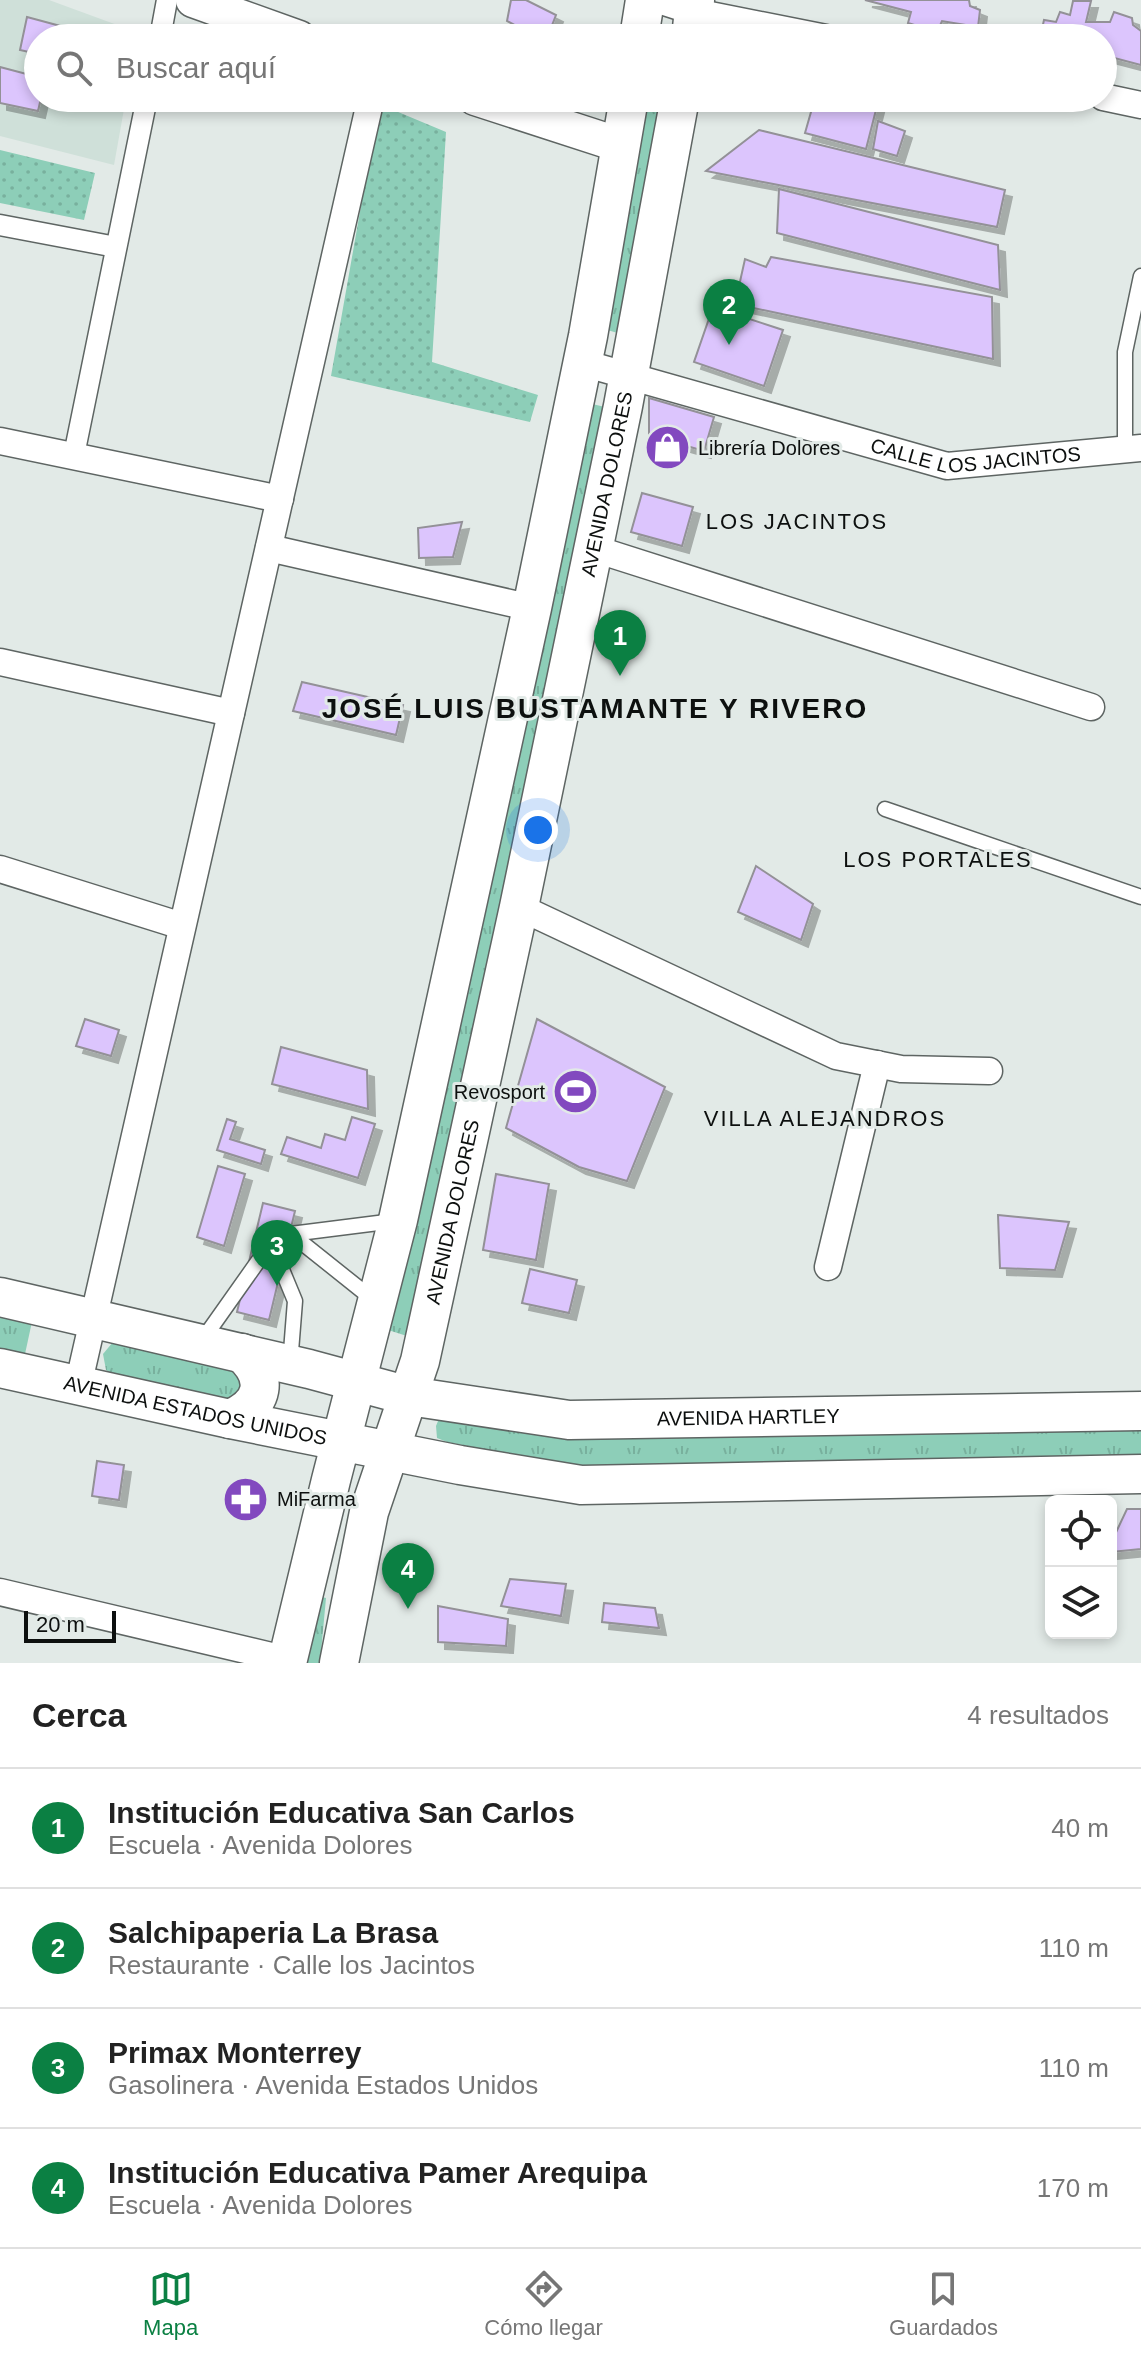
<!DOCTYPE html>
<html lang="es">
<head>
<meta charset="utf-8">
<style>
	:root { --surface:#fff; --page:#f2f2f2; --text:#222; --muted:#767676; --line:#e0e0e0; --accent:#0b8043 }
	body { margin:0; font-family:Arial,sans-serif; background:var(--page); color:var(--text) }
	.controls { position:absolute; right:24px; bottom:24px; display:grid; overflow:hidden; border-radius:12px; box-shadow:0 4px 12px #0003 }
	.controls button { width:72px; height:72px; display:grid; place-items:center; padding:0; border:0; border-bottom:2px solid var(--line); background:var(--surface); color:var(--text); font:40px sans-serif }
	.scale { position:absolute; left:24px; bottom:20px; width:92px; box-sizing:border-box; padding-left:8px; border:4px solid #0d100f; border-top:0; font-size:22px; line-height:28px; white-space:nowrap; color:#0d100f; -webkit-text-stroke:6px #e2eae7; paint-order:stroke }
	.you { position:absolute; left:538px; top:830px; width:28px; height:28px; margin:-20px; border:6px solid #fff; border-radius:50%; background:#1a73e8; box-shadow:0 0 0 12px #1a73e833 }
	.badge { display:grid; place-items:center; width:52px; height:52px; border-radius:50%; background:var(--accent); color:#fff; font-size:26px; font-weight:700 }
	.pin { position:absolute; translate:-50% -66px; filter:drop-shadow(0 2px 4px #0008) }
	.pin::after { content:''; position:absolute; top:42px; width:28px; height:24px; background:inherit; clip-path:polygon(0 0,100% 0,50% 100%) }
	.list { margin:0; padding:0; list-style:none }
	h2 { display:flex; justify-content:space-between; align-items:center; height:104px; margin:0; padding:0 32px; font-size:34px }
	h2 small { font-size:26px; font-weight:400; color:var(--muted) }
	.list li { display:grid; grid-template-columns:52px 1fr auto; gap:24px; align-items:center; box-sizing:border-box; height:120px; padding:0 32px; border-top:2px solid var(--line) }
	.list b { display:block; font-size:30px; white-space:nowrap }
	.list p { margin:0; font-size:26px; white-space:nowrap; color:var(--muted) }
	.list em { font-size:26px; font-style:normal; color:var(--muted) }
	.icon { flex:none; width:44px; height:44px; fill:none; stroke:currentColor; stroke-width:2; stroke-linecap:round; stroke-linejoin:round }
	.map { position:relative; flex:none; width:1141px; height:1663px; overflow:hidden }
	.search { position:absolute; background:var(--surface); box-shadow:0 4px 12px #0003; left:24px; right:24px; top:24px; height:88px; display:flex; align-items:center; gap:20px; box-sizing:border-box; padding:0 28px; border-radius:44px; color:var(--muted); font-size:30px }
	.sheet { height:584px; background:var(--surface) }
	nav { display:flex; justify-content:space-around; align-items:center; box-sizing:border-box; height:112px; border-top:2px solid var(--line); background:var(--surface); font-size:22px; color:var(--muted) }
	nav a { display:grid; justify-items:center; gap:4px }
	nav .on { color:var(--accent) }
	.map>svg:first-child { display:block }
</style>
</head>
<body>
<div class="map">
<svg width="1141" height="1663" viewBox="0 0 1141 1663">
	<defs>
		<pattern id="grass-tufts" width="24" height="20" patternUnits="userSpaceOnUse" patternTransform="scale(2)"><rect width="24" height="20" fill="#8dceb8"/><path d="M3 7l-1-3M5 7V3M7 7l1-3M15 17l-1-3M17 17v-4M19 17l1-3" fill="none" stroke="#78b09d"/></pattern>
		<pattern id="park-dots" width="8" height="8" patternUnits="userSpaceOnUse" patternTransform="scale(2)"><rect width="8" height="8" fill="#8dceb8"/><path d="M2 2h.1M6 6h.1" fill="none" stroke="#78b09d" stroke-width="1.8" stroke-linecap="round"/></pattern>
		<filter id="shadow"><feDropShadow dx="7" dy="7" stdDeviation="0" flood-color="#0004"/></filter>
	</defs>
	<rect width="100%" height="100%" fill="#e2eae7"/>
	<path fill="#cfe0d9" d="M 0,0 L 49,0 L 139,33 L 138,38 L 38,38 L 38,98 L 126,98 L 114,165 L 0,136 Z"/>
	<g fill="url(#grass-tufts)">
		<path d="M 643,98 L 662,98 L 621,334 L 604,329 Z"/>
		<path d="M 588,403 L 605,407 L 410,1337 L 385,1329 Z"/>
		<path d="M 0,1310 L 33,1317 L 25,1354 L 0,1348 Z"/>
		<path d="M 113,1342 L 237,1363 L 253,1381 L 229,1404 L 116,1377 L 106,1370 L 103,1354 Z"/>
		<path d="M 440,1416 L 1141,1426 L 1141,1459 L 582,1468 L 447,1442 L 437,1438 L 436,1426 Z"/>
		<path d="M 322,1597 L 326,1598 L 320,1663 L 307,1663 Z"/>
	</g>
	<g fill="url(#park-dots)">
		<path d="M 379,104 L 446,132 L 432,362 L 538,395 L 530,422 L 331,376 Z"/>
		<path d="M 0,150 L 95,173 L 84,220 L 0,203 Z"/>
	</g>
	<g fill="#dcc5fd" stroke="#939197" stroke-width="2" filter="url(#shadow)">
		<path d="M 511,0 L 526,0 L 556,15 L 547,38 L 522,38 L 524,30 L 507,21 Z"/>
		<path d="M 865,0 L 969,0 L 970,6 L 980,10 L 978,27 L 942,21 L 937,32 L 908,23 L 911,12 Z"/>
		<path d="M 1073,1 L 1091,1 L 1086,22 L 1110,22 L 1114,12 L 1132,18 L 1133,25 L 1141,31 L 1141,65 L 1103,55 L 1103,38 L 1040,38 L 1044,20 L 1056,22 L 1060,12 L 1070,15 Z"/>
		<path d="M 27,17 L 105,38 L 38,38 L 38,54 L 20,50 Z"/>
		<path d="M 0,67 L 38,77 L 38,98 L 41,98 L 38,111 L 0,103 Z"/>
		<path d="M 815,98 L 879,98 L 866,149 L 805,133 Z"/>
		<path d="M 878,121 L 905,131 L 897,156 L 873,149 Z"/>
		<path d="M 759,130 L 1005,190 L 997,227 L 706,171 Z"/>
		<path d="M 779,189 L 998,245 L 1000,290 L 777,233 Z"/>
		<path d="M 771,257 L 992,297 L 993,359 L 735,304 L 745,259 L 766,267 Z"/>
		<path d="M 713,307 L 783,330 L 764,386 L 694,362 Z"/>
		<path d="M 649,398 L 714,417 L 704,451 L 649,435 Z"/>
		<path d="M 642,493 L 693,507 L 682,546 L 631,532 Z"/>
		<path d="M 462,522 L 453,557 L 419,558 L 418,528 Z"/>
		<path d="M 302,682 L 403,705 L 396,735 L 293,711 Z"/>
		<path d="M 756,866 L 813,904 L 801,940 L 738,912 Z"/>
		<path d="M 85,1019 L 119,1030 L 111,1056 L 76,1046 Z"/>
		<path d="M 537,1019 L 665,1087 L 627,1181 L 579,1167 L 506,1128 Z"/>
		<path d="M 281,1047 L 367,1070 L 368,1109 L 272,1084 Z"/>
		<path d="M 352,1117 L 375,1124 L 358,1178 L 281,1154 L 287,1137 L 321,1148 L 325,1134 L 345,1140 Z"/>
		<path d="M 227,1119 L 236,1122 L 230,1139 L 265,1150 L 261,1164 L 217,1150 Z"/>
		<path d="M 218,1166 L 245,1174 L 224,1246 L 197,1237 Z"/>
		<path d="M 496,1174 L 549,1184 L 536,1260 L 483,1250 Z"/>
		<path d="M 263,1203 L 295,1211 L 269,1320 L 237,1312 Z"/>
		<path d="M 998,1215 L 1069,1222 L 1055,1270 L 1000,1268 Z"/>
		<path d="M 530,1269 L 577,1280 L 569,1313 L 522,1303 Z"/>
		<path d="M 97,1461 L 124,1465 L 119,1500 L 92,1496 Z"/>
		<path d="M 1127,1509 L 1141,1509 L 1141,1549 L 1111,1552 L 1111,1543 Z"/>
		<path d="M 510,1579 L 566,1584 L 561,1616 L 501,1606 Z"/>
		<path d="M 604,1603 L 655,1608 L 659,1628 L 602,1622 Z"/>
		<path d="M 438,1606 L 508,1619 L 506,1646 L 438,1642 Z"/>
	</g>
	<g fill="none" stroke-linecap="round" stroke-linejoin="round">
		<defs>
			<g id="service">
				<path d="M 1125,450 L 1125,352 L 1141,276"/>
				<path d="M 885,809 L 1141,897"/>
				<path d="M 291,1234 L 375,1301"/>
				<path d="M 271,1243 L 295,1301 L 290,1364"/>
				<path d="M 201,1342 L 271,1243 L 291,1234 L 394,1221"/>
			</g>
			<g id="pedestrian">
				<path d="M 160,38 L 167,0"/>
				<path d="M 0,225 L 116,247"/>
				<path d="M 74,455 L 147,98"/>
			</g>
			<g id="minor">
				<path d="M 658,0 L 695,12 L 826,38"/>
				<path d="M 1103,97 L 1141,105"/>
				<path id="s1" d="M 583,363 L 947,466 L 1141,448"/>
				<path d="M 0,441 L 280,499"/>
				<path d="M 269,548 L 532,608"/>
				<path d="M 592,548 L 1091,707"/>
				<path d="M 0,662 L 231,713"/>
				<path d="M 0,869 L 182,926"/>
				<path d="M 519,907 L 836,1056 L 901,1069 L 989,1071"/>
				<path d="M 828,1267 L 877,1064"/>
				<path d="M 78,1386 L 371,98"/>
				<path d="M 0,1592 L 288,1660"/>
			</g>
			<g id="tertiary">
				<path d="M 193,0 L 299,38"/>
				<path d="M 475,98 L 620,145"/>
			</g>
			<g id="secondary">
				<path d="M 639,38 L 645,0"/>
				<path d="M 691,38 L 695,0"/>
				<path id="s2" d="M 0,1297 L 309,1369 L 409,1396 L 569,1420 L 1141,1411"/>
				<path id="s3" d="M 0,1368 L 230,1419 L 460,1465 L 581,1485 L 1141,1474"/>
				<path d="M 230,1419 C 265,1404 269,1378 242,1353"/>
				<path d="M 287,1663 L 331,1480 L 398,1220 L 532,608 L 588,336 L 629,98"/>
				<path id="s4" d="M 339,1663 L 369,1512 L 420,1361 L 519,907 L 623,406 L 680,98"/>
			</g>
		</defs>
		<use href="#service" stroke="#5e6563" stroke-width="17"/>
		<use href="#pedestrian" stroke="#5e6563" stroke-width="23"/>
		<use href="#minor" stroke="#5e6563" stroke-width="29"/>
		<use href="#tertiary" stroke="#5e6563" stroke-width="37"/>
		<use href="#secondary" stroke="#5e6563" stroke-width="41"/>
		<use href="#service" stroke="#fff" stroke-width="14"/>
		<use href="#pedestrian" stroke="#fff" stroke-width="20"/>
		<use href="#minor" stroke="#fff" stroke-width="26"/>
		<use href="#tertiary" stroke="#fff" stroke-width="34"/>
		<use href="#secondary" stroke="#fff" stroke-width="38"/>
	</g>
	<defs>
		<symbol id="shop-disc" viewBox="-11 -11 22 22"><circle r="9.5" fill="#8249bf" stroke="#e2eae7"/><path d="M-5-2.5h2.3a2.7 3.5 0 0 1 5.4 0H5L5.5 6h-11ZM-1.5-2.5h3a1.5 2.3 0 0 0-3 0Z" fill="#fff"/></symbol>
		<symbol id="stadium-disc" viewBox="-11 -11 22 22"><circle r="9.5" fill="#8249bf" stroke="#e2eae7"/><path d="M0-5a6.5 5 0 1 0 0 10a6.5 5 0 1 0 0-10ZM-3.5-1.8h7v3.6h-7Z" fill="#fff"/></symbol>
		<symbol id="pharmacy-disc" viewBox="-11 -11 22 22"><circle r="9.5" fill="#8249bf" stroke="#e2eae7"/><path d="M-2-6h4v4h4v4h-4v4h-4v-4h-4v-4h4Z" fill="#fff"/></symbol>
	</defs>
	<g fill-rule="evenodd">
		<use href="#shop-disc" x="642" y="422" width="51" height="51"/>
		<use href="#stadium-disc" x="550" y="1066" width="51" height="51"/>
		<use href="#pharmacy-disc" x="220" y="1474" width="51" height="51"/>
	</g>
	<g text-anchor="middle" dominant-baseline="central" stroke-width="6" stroke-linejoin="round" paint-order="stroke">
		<g font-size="20" fill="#0d100f" stroke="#e2eae7">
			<text stroke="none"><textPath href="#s1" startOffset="406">CALLE LOS JACINTOS</textPath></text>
			<text stroke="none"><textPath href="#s4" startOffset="1210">AVENIDA DOLORES</textPath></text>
			<text stroke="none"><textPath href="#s4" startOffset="466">AVENIDA DOLORES</textPath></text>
			<text stroke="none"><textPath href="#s3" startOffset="200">AVENIDA ESTADOS UNIDOS</textPath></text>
			<text stroke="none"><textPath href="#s2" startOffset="762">AVENIDA HARTLEY</textPath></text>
		</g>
		<g font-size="20" fill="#0d100f" stroke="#e2eae7" text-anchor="start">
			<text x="698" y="448">Librería Dolores</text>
			<text x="545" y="1092" text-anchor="end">Revosport</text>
			<text x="277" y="1499">MiFarma</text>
		</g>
		<g font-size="22" letter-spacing="2" fill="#0d100f" stroke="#e2eae7">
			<text x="797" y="521">LOS JACINTOS</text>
			<text x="938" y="859">LOS PORTALES</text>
			<text x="825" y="1118">VILLA ALEJANDROS</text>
		</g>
		<g font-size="28" font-weight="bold" letter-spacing="2" fill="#0d100f" stroke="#e2eae7">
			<text x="595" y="708">JOSÉ LUIS BUSTAMANTE Y RIVERO</text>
		</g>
	</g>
</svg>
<div class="controls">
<button><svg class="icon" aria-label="locate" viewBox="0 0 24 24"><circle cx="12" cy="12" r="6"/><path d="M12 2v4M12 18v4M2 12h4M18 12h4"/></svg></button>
<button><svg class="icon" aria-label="layers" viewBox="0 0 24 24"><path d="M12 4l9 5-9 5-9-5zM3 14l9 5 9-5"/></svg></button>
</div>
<div class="scale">20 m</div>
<div class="you"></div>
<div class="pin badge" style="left:620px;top:676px">1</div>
<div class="pin badge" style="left:729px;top:345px">2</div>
<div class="pin badge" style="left:277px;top:1286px">3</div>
<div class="pin badge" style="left:408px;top:1609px">4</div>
<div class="search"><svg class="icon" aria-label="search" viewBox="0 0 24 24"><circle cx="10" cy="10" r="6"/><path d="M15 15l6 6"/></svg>Buscar aquí</div>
</div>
<section class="sheet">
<h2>Cerca<small>4 resultados</small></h2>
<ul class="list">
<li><span class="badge">1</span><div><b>Institución Educativa San Carlos</b><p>Escuela · Avenida Dolores</p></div><em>40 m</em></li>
<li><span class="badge">2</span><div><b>Salchipaperia La Brasa</b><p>Restaurante · Calle los Jacintos</p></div><em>110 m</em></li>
<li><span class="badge">3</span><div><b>Primax Monterrey</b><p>Gasolinera · Avenida Estados Unidos</p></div><em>110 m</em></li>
<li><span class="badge">4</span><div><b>Institución Educativa Pamer Arequipa</b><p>Escuela · Avenida Dolores</p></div><em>170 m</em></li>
</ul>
</section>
<nav>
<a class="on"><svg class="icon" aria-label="map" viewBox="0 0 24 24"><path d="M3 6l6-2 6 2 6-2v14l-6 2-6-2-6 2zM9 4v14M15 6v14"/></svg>Mapa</a>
<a><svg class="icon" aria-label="directions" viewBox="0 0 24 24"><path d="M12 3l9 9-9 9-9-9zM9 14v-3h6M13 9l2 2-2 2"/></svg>Cómo llegar</a>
<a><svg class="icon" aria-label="saved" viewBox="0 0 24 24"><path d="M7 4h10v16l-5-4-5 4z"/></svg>Guardados</a>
</nav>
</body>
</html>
